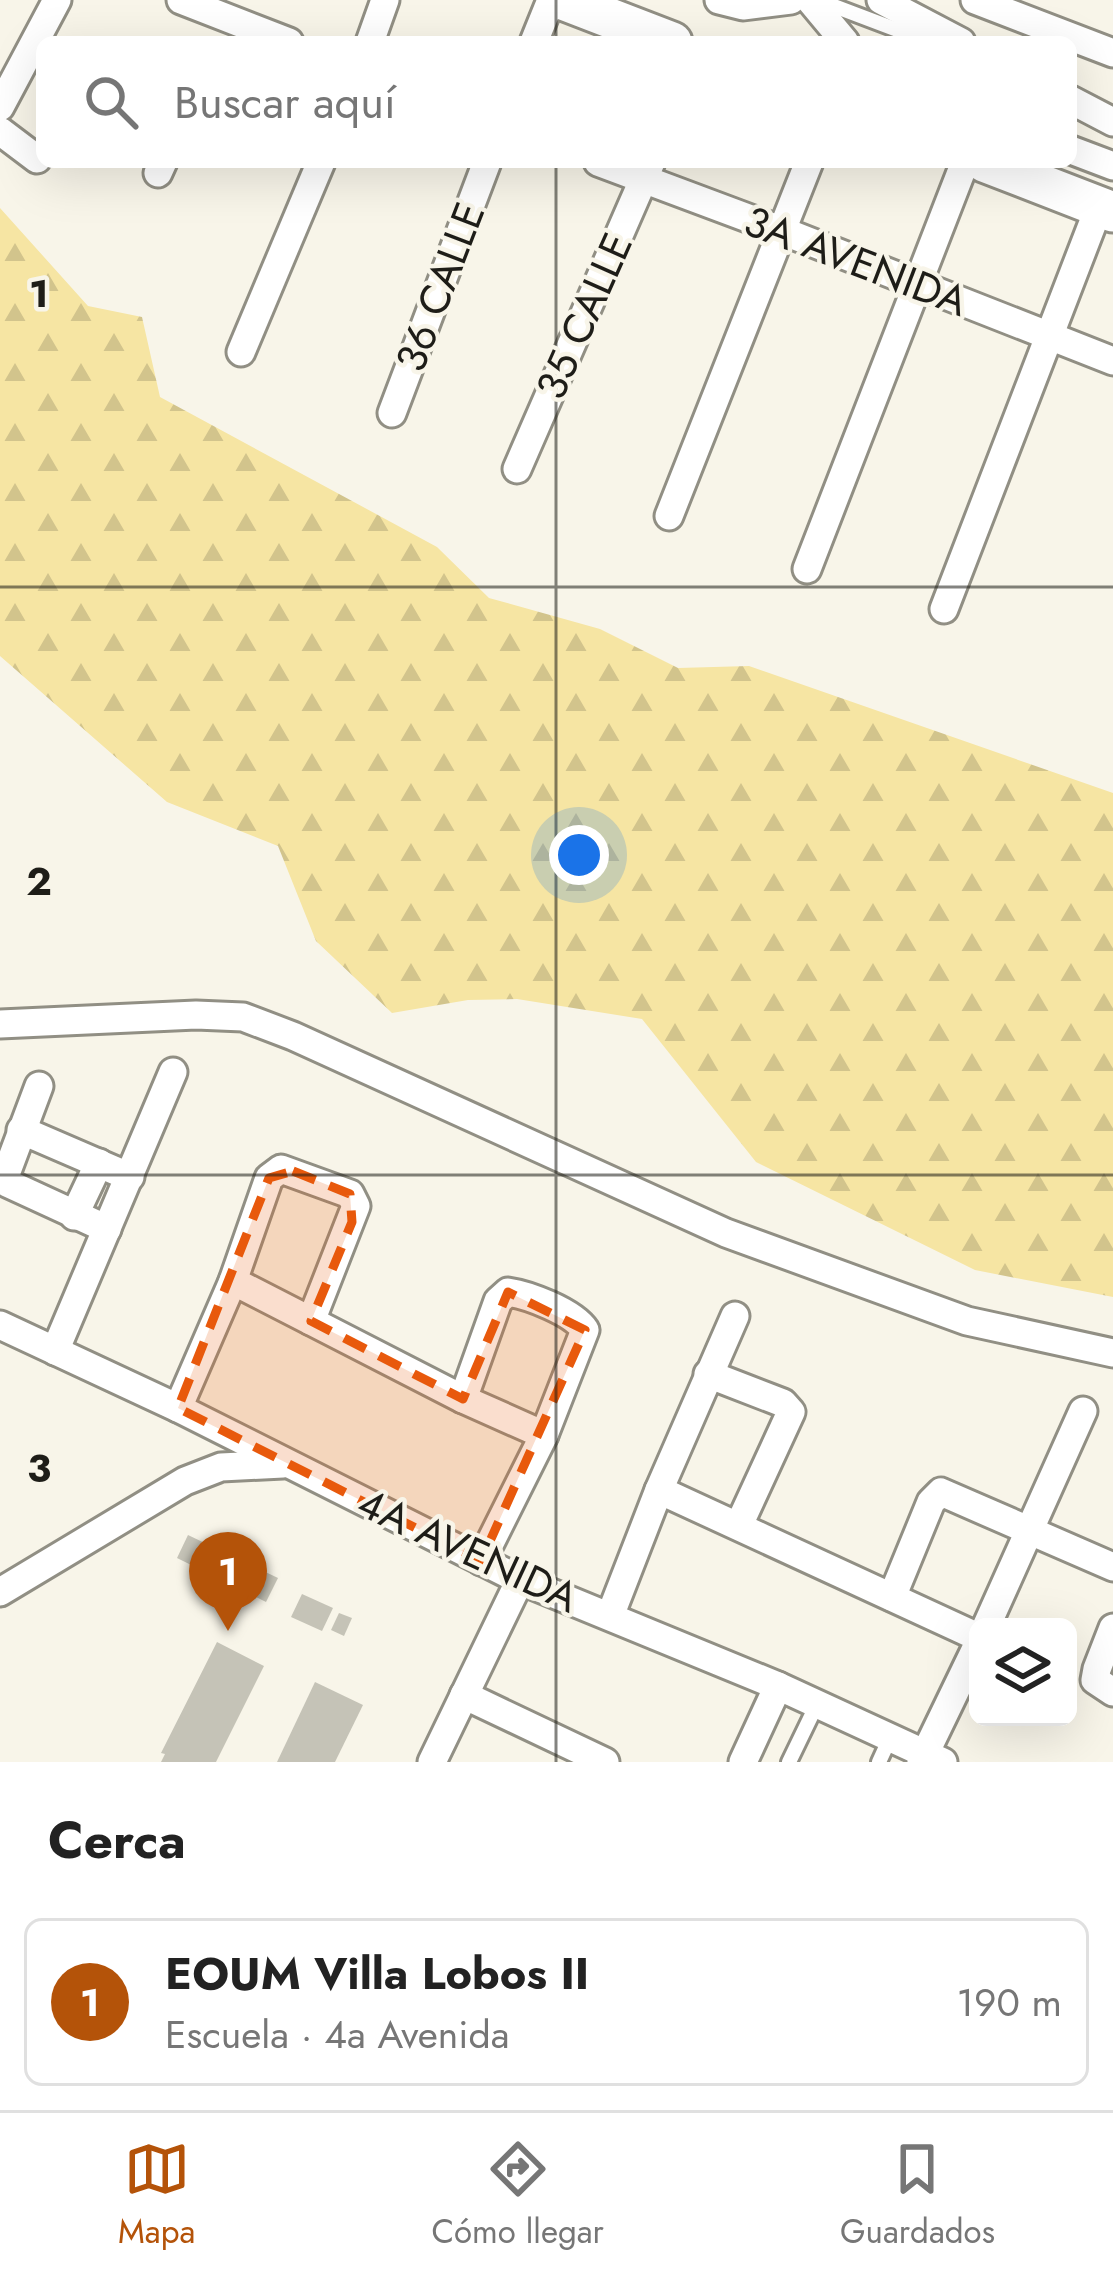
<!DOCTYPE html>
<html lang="es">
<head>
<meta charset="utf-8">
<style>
	:root { --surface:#fff; --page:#f2f2f2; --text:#222; --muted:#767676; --line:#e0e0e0; --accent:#b45309 }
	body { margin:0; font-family:Jost,sans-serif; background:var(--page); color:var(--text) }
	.controls { position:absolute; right:36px; bottom:36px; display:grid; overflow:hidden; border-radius:18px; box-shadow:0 12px 48px #0002 }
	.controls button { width:108px; height:108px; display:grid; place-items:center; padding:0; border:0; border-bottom:3px solid var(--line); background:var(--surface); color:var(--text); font:60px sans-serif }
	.you { position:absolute; left:579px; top:855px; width:42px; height:42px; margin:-30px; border:9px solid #fff; border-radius:50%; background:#1a73e8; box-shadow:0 0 0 18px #1a73e833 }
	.badge { display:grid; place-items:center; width:78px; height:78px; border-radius:50%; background:var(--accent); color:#fff; font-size:39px; font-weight:700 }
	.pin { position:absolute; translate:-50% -99px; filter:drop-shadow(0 3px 6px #0008) }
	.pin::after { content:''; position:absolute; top:63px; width:42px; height:36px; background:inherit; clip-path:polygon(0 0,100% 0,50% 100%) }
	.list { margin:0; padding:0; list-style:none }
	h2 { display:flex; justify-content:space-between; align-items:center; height:156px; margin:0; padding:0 48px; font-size:51px }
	h2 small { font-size:39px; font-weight:400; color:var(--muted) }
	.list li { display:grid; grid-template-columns:78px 1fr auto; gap:36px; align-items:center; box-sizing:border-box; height:168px; margin:0 24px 24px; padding:0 24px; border:3px solid var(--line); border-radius:18px }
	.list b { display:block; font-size:45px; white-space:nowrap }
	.list p { margin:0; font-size:39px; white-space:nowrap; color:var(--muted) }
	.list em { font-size:39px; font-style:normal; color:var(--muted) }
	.icon { flex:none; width:66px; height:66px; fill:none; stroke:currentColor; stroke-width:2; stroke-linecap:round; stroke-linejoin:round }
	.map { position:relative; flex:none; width:1113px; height:1762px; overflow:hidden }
	.search { position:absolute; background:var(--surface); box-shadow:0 12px 48px #0002; left:36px; right:36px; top:36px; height:132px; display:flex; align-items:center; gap:30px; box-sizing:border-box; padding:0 42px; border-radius:18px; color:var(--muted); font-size:45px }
	.sheet { height:348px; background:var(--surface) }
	nav { display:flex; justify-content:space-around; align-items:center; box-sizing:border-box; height:168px; border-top:3px solid var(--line); background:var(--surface); font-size:33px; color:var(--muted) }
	nav a { display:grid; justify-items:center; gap:6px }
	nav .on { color:var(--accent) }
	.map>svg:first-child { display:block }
</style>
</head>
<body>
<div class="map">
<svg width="1113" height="1762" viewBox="0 0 1113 1762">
	<defs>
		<pattern id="forest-firs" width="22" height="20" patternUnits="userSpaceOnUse" patternTransform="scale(3)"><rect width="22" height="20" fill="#f6e5a3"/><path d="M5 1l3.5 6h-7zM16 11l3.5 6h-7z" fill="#d2c48c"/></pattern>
	</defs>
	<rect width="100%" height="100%" fill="#f8f5e9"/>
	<path fill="url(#forest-firs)" d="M 0,208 L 88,306 L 142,317 L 160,397 L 437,547 L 489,598 L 600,629 L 678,668 L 749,666 L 1113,793 L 1113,1297 L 975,1270 L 756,1162 L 642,1019 L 517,999 L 468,1000 L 392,1013 L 316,941 L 278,846 L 167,802 L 0,656 Z"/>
	<g fill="#c5c3b7">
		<path d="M 188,1535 L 278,1578 L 266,1602 L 177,1558 Z"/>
		<path d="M 302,1594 L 333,1608 L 322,1631 L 291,1617 Z"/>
		<path d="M 339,1613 L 352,1618 L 344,1636 L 331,1630 Z"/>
		<path d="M 217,1642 L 264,1666 L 216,1762 L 161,1762 L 165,1754 L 161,1753 Z"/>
		<path d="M 315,1682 L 363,1705 L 335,1762 L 277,1762 Z"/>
	</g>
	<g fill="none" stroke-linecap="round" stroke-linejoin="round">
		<defs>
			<g id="lane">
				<path d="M 818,0 L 929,42"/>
				<path d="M 789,1762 L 817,1704"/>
				<path d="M 879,1762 L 890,1738"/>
			</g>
			<g id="street">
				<path d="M 181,0 L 289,42"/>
				<path d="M 719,0 L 743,6 L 791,0"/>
				<path d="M 810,0 L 845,42"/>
				<path d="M 881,0 L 961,42"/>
				<path d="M 975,0 L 1113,53"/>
				<path d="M 370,42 L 385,0"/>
				<path d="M 534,42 L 551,0"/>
				<path d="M 1071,100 L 1113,122"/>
				<path d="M 0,107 L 57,0"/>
				<path d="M 0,131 L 37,159"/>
				<path d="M 1071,150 L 1113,166"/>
				<path d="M 598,162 L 780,230 L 1113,361"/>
				<path d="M 158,173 L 163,162"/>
				<path d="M 241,352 L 321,162"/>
				<path d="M 392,413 L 487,162"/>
				<path d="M 517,469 L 651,162"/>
				<path d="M 669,516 L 809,162"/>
				<path d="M 807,569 L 965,162"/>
				<path d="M 944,609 L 1099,207"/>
				<path d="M 0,1024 L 196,1015 L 243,1017 L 293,1036 L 726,1233 L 967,1321 L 1113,1353"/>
				<path d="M 39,1086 L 6,1174 L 7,1183 L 107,1229"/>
				<path d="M 21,1130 L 130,1177"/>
				<path d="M 74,1216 L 99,1163"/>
				<path d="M 233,1281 L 463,1399 L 544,1435"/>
				<path d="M 0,1325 L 178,1408 L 520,1580 L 778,1686 L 943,1762"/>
				<path d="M 55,1351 L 173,1072"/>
				<path d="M 708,1374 L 783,1403 L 791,1412 L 739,1525"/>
				<path d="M 463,1399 L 498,1301 L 508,1292 C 529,1295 573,1312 585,1330 L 544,1435 L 481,1561"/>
				<path d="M 178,1408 L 233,1281 L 269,1178 L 281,1169 L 350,1194 L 356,1206 L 311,1321"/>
				<path d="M 659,1490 L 978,1637"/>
				<path d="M 0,1592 L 185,1481 L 221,1467 L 283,1464"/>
				<path d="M 892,1597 L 931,1502 L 941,1492 L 1113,1567"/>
				<path d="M 610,1616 L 659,1490 L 735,1316"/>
				<path d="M 986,1627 L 1083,1411"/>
				<path d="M 1113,1628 L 1097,1669 L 1095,1680 L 1113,1692"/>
				<path d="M 464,1695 L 605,1762"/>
				<path d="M 432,1762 L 520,1580"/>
				<path d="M 743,1762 L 778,1686"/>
				<path d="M 921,1762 L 978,1644"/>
			</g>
			<g id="secondary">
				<path d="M 563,0 L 672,42"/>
				<path d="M 984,162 L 1113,212"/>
			</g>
		</defs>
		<use href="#lane" stroke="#918f84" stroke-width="20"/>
		<use href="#street" stroke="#918f84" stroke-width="33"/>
		<use href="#secondary" stroke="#918f84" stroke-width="45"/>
		<use href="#lane" stroke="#fff" stroke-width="14"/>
		<use href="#street" stroke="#fff" stroke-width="27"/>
		<use href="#secondary" stroke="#fff" stroke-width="39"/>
	</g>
	<path fill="#e8590c" fill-opacity="0.2" stroke="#e8590c" stroke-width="9" stroke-dasharray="24 15" stroke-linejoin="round" d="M 293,1171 L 350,1194 L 352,1222 L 311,1321 L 463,1399 L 508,1292 L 585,1330 L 481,1561 L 178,1408 L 269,1178 Z"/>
	<path fill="none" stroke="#1e1d18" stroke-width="3" stroke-opacity="0.55" d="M 556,0 L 556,42M 556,162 L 556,1762M 0,587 L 1113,587M 0,1175 L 1113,1175"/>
	<g text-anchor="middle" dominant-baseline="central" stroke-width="9" stroke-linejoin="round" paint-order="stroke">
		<g font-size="42" fill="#1e1d18" stroke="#f8f5e9">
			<text transform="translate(856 261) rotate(21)">3A AVENIDA</text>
			<text transform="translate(440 287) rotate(-69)">36 CALLE</text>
			<text transform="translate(584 316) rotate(-66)">35 CALLE</text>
			<text transform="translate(468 1550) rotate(25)">4A AVENIDA</text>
		</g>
	</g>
	<g font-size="39" text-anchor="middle" font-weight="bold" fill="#1e1d18" stroke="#f8f5e9" stroke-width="9" stroke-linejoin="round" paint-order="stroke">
		<text x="39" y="307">1</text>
		<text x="39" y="895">2</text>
		<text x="39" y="1482">3</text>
	</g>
</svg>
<div class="controls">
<button><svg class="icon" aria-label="layers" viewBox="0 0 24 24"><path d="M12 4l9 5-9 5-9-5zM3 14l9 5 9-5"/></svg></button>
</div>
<div class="you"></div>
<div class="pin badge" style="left:228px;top:1631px">1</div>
<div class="search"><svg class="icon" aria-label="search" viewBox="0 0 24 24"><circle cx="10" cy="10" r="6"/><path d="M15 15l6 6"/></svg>Buscar aquí</div>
</div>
<section class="sheet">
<h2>Cerca<small></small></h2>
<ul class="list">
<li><span class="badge">1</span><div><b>EOUM Villa Lobos II</b><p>Escuela · 4a Avenida</p></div><em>190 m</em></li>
</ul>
</section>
<nav>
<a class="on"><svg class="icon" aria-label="map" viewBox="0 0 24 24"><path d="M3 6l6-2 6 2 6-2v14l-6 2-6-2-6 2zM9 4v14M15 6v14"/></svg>Mapa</a>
<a><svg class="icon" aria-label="directions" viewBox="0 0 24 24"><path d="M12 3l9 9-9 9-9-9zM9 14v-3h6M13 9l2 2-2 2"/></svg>Cómo llegar</a>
<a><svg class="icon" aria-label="saved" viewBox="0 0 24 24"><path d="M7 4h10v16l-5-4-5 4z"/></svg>Guardados</a>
</nav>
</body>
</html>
